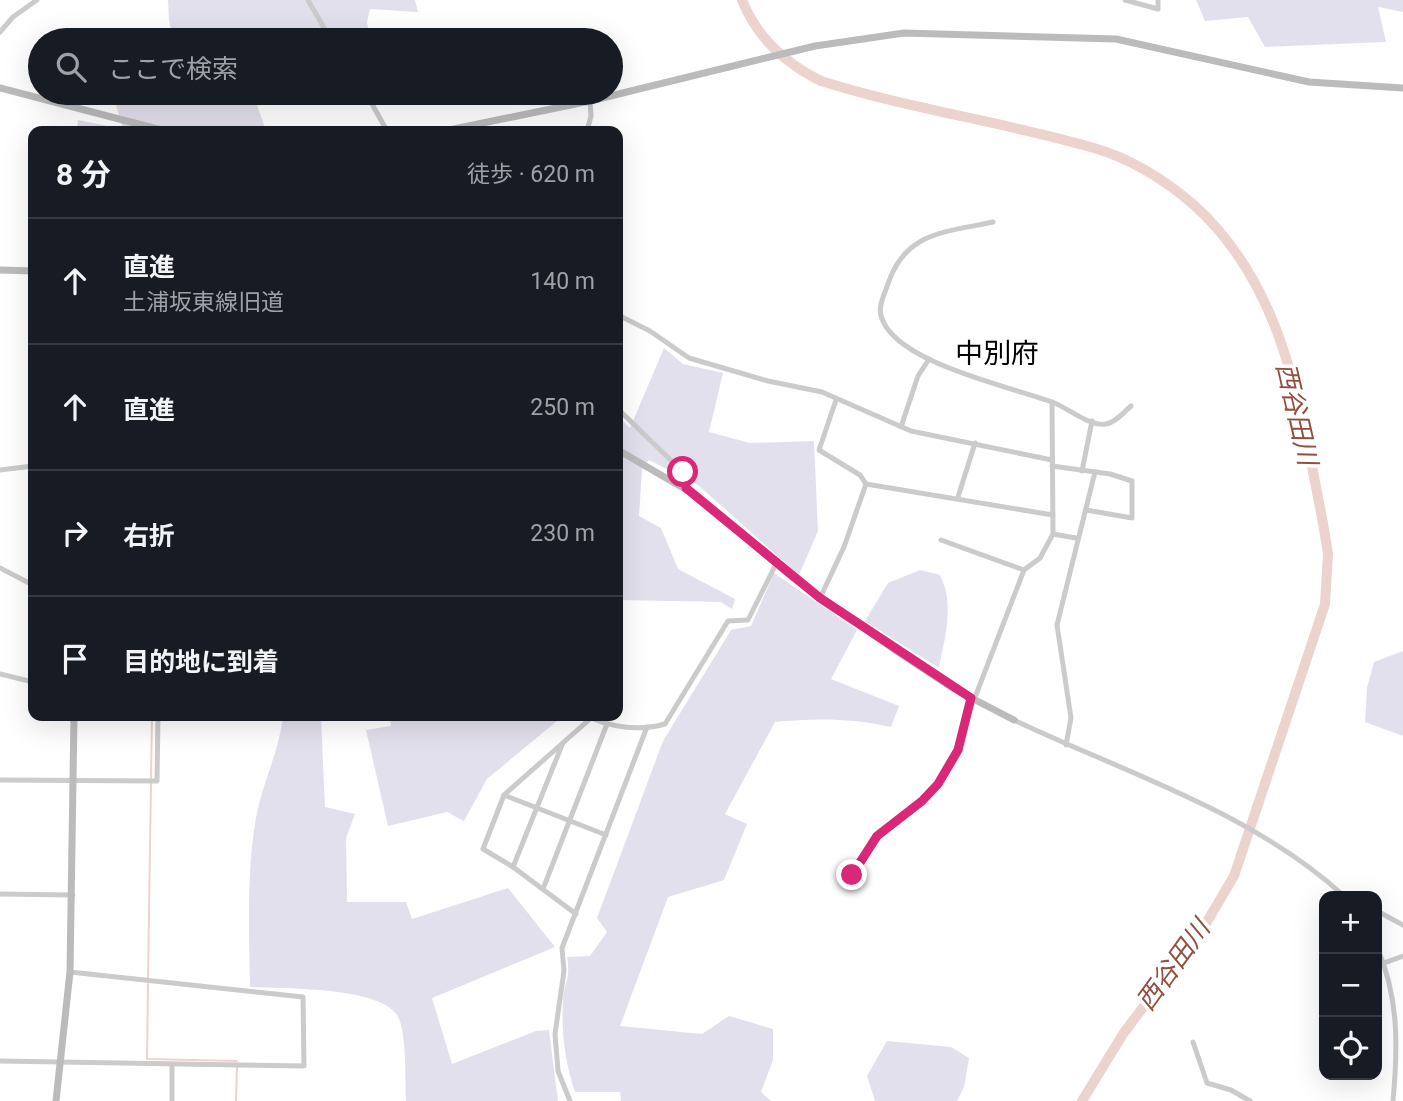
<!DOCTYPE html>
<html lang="ja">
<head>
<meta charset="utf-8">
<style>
	:root { --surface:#171b24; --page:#20242c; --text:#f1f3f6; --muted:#9ea1a6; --line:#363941 }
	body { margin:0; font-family:Roboto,"Noto Sans JP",sans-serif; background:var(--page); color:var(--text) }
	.controls { position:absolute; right:21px; bottom:21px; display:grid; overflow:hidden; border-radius:14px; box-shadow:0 7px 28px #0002 }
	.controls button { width:63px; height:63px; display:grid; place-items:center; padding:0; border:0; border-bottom:2px solid var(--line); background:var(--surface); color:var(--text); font:35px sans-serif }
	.stop { position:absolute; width:21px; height:21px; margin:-16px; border:5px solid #db2777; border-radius:50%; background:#fff }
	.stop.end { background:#db2777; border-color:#fff; box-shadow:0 2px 7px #0008 }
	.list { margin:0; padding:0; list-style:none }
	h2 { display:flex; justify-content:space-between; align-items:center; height:91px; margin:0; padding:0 28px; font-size:30px }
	h2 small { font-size:23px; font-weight:400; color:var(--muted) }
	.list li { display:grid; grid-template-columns:46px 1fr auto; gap:21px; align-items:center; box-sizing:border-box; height:126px; padding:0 28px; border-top:2px solid var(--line) }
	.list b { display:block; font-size:26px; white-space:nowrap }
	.list p { margin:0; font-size:23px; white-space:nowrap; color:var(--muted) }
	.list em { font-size:23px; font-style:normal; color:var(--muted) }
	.icon { flex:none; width:38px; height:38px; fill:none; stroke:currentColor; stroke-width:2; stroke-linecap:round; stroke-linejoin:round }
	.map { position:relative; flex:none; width:1403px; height:1101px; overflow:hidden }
	.search { position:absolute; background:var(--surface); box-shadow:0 7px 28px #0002; left:28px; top:28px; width:595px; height:77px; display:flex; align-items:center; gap:18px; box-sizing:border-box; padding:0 24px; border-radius:38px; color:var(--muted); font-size:26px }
	.panel { position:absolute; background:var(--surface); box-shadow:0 7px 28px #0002; left:28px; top:126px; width:595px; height:595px; border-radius:14px }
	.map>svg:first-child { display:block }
</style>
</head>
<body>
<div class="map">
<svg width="1403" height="1101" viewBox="0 0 1403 1101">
	<rect width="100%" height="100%" fill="#fff"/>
	<g fill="#e3e0ed">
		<path d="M 168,0 L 415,0 L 418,12 L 370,9 L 367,22 L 370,40 L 174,40 L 169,21 Z"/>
		<path d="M 1196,0 L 1403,0 L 1403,12 L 1378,7 L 1386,42 L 1265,47 L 1248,17 L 1205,21 Z"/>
		<path d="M 81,93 L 253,93 L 266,131 L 77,131 L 78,120 L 123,129 L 116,105 Z"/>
		<path d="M 664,348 L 683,364 L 723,373 L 709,432 L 750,443 L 814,441 L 818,531 L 799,575 L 698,485 L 649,460 L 642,469 L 639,516 L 661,528 L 678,569 L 735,599 L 732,609 L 721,602 L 618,600 L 618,416 L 630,428 Z"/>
		<path d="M 920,570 L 940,575 C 955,605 945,637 939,668 L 865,621 L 888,583 Z"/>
		<path d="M 774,573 L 857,630 L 831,679 L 899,706 L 891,727 C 851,718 815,718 775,722 L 725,814 L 747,824 L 724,880 L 668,897 L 620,1026 L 702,1034 L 729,1016 L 773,1029 L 773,1060 L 761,1092 L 771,1101 L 621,1101 L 620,1092 L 575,1092 C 565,1063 561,1031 563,1000 C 564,981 571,981 567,957 L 590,956 L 607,932 L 597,918 L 663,741 L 731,630 L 751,626 Z"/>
		<path d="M 1403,651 L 1403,736 L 1365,722 L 1367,688 L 1374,662 Z"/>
		<path d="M 283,716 L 354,716 L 321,717 L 325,807 L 355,814 L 346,838 L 347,902 L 406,902 L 412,919 L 508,888 L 555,947 L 432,998 L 452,1064 L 536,1031 L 549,1030 L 558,1101 L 406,1101 C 405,1081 407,1030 397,1015 C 378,986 283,989 250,987 C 249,933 246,856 259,804 C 267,773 279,749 283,716 Z"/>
		<path d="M 390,716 L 563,716 L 487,779 L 464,821 L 447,812 L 388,826 L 366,730 L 391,726 Z"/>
		<path d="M 887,1041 L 951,1047 L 969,1058 L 964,1087 L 957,1101 L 875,1101 L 867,1076 Z"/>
	</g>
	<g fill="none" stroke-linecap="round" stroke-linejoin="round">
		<g stroke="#ecd3cd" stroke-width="2">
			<path d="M 151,779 L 152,716"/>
			<path d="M 148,978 L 151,784"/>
			<path d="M 148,984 L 147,1059 L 237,1061"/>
			<path d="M 236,1101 L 237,1067"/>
		</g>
		<path stroke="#ecd3cd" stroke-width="10" d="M 742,0 C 757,38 785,63 821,81 C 910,109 1004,122 1094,148 C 1132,159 1165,180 1194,205 C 1285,287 1300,408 1323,523 L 1328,554 L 1325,604 L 1234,876 L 1205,925 L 1123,1034 L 1082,1101"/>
		<g stroke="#cbcbcb" stroke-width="5">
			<path d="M 308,0 L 331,40"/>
			<path d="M 1125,0 L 1158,9 L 1158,0"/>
			<path d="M 0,32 L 13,17 L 37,0"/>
			<path d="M 366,93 L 387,131"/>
			<path d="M 587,131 L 591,116 L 590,101"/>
			<path d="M 993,222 C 948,232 907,231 889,281 C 886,291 878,305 881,316 C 894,363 1012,387 1052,402 C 1067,407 1089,427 1106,424 C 1115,423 1124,412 1131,406"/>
			<path d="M 618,315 L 650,331 L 689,358 L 768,381 L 822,392 L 911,431 L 1052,460"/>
			<path d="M 836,400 L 819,450 L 860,475 L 866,484"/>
			<path d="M 618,409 L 683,472 L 686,488"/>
			<path d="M 901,427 L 918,376 L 929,359"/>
			<path d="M 1052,466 L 1110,474 L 1132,481 L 1132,518 L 1086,510"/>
			<path d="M 0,470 L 33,466"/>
			<path d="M 1082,471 L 1092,421"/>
			<path d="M 958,497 L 975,443"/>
			<path d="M 1053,534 L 1076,538"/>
			<path d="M 941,540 L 1024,570"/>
			<path d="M 0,568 L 33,585"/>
			<path d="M 820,598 L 844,547 L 866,484 L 1053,515"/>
			<path d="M 0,674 L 33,682"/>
			<path d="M 974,700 L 1024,570 L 1040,558 L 1053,534 L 1052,402"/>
			<path d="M 1014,720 C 1125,773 1251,811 1344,896"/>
			<path d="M 1066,745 L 1071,718 L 1057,625 L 1095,472"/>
			<path d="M 0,780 L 157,781 L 158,716"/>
			<path d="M 504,795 L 606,835"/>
			<path d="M 513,867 L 562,745"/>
			<path d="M 847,883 L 877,836 L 922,801 L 938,784 L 958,750 L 971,698"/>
			<path d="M 543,889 L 607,724"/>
			<path d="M 0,894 L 73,895"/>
			<path d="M 1377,911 L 1403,925"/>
			<path d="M 576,914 L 513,867 L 483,849 L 504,795 L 591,718 C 615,728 640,731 665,724 L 728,621 L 748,620 L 776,564"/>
			<path d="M 1377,947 C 1399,998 1398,1046 1393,1101"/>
			<path d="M 1384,963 L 1403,956"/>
			<path d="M 1193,1042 L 1207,1083 L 1231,1090 L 1250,1101"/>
			<path d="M 0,1061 L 304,1066 L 303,997 L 70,972"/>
			<path d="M 172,1064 L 172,1101"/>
			<path d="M 570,1101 L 558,1071 L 555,1034 L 564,971 L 562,948 L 647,727"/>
		</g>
		<g stroke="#bbb" stroke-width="7">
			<path d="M 0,88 L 165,131"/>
			<path d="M 444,131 L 590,101 L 815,46 L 904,33 L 1116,39 L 1309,82 L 1403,88"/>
			<path d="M 0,270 L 33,271"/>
			<path d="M 618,450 L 697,496 L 792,577 L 895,650 L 956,690 L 1014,720"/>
			<path d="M 56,1101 L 70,972 L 74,716"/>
		</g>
	</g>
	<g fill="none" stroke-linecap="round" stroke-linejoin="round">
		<path stroke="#db2777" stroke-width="9" d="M 683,472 L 686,488 L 820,598 L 971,698 L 958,750 L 938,784 L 922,801 L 877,836 L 852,875"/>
	</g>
	<g text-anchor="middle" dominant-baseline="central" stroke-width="7" stroke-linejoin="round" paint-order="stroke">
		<g font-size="26" font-style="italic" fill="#924f40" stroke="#fff">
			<text transform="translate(1297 414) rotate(77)">西谷田川</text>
			<text transform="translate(1173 965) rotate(-54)">西谷田川</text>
		</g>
		<g font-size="28" fill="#000" stroke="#fff">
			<text x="997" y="353">中別府</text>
		</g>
	</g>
</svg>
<div class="controls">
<button>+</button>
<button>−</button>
<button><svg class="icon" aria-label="locate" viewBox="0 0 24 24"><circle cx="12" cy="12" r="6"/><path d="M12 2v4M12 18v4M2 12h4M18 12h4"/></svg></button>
</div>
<div class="stop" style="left:683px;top:472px"></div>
<div class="stop end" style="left:852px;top:875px"></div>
<div class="search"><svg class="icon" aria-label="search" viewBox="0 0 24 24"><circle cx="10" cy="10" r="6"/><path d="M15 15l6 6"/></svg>ここで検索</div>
<section class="panel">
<h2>8 分<small>徒歩 · 620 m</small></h2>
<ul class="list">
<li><svg class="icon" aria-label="ahead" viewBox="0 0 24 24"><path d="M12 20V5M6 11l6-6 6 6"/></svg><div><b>直進</b><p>土浦坂東線旧道</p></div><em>140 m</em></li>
<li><svg class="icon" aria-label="ahead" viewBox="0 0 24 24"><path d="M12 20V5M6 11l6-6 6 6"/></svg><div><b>直進</b></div><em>250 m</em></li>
<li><svg class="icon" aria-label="right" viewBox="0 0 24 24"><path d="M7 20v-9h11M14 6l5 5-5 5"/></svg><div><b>右折</b></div><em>230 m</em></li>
<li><svg class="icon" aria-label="arrive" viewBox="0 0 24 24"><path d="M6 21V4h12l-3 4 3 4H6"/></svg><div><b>目的地に到着</b></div></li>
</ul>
</section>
</div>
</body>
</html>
